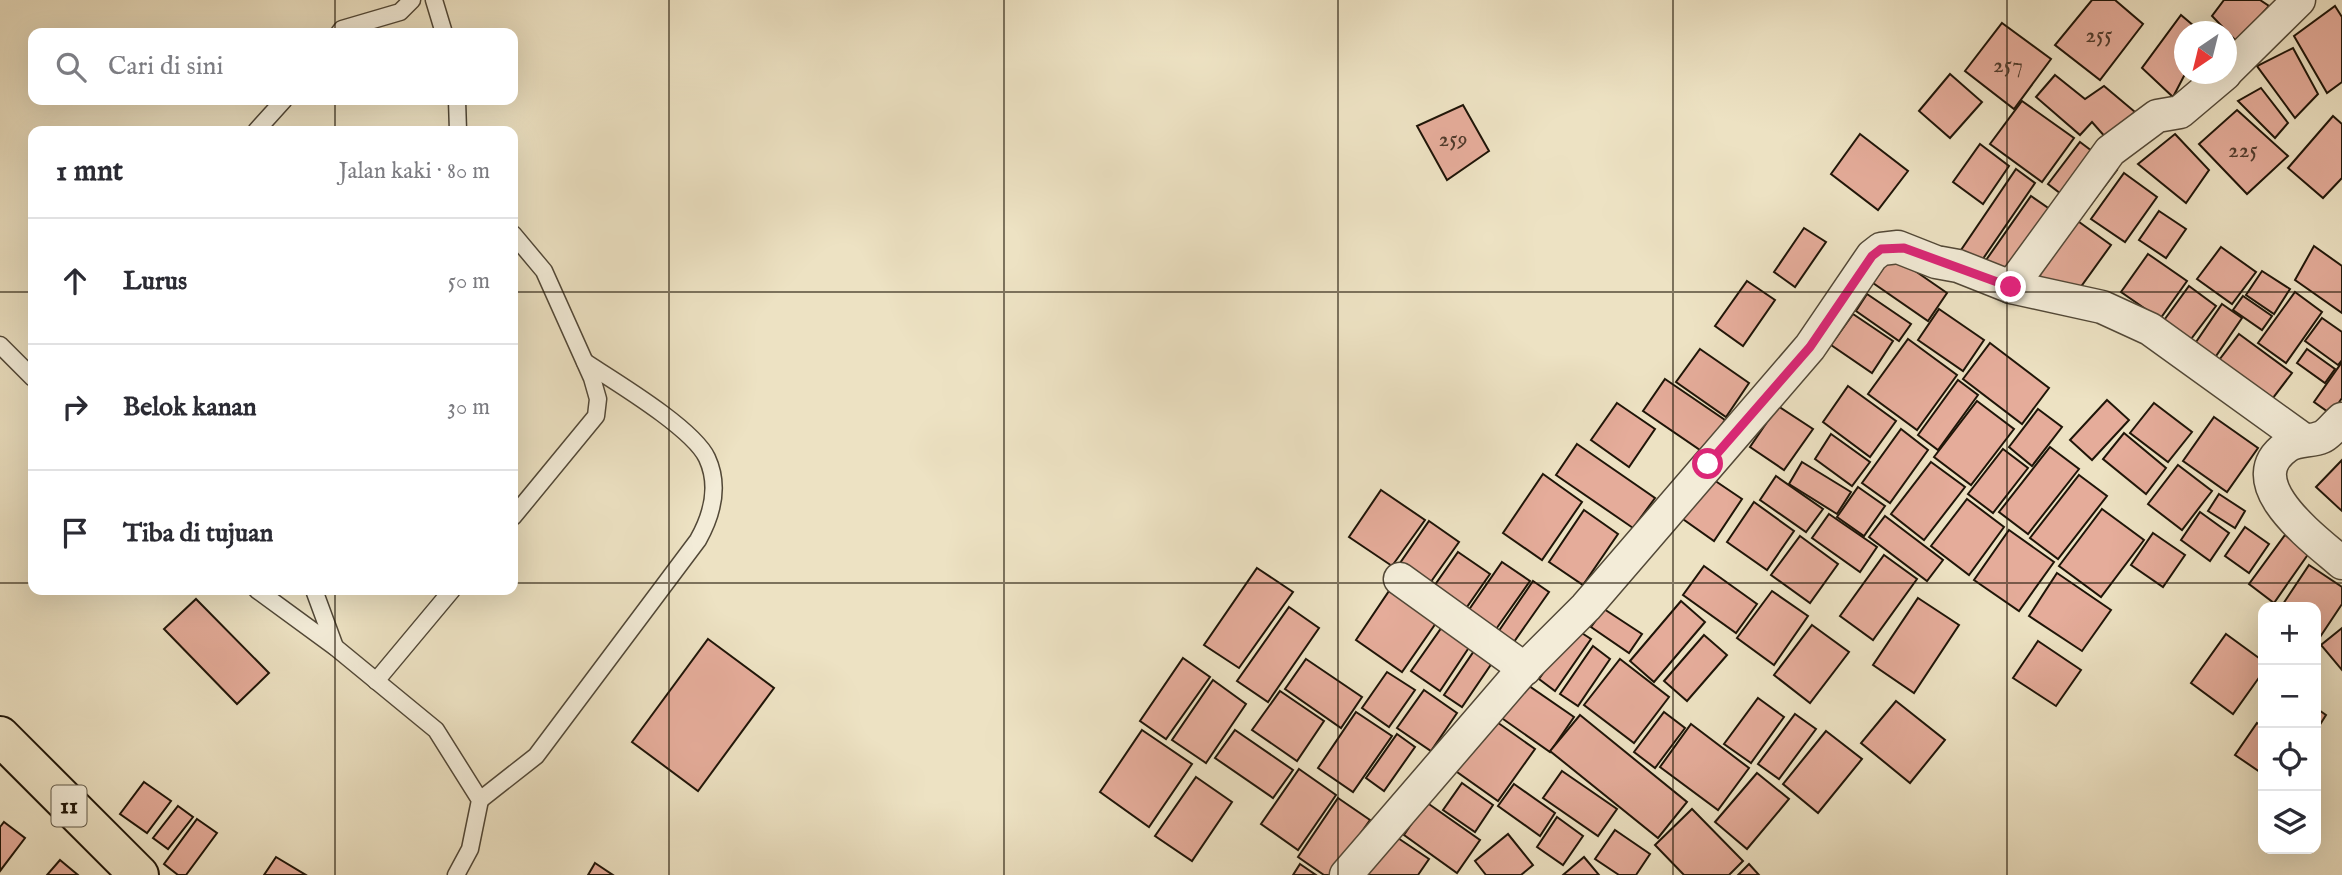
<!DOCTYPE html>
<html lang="id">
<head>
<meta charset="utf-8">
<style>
	:root { --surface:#fff; --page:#f7f7f7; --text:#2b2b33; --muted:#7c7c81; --line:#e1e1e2 }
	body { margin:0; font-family:"IM FELL English",serif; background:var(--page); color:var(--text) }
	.controls { position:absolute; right:21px; bottom:21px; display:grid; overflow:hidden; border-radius:14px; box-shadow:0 7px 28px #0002 }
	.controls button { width:63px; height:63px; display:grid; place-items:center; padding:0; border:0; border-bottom:2px solid var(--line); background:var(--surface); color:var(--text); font:35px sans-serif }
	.compass { position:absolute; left:2174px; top:21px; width:63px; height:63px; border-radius:50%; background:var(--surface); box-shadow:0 7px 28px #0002; rotate:215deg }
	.stop { position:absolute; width:21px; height:21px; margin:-16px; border:5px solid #db2777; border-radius:50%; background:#fff }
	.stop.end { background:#db2777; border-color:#fff; box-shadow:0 2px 7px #0008 }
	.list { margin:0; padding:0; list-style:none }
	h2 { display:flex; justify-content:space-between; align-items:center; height:91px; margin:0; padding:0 28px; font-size:30px }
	h2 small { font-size:23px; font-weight:400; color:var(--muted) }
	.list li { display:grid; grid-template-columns:46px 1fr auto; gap:21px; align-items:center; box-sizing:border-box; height:126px; padding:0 28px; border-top:2px solid var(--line) }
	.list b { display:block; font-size:26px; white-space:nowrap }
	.list em { font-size:23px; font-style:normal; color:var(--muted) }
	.icon { flex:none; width:38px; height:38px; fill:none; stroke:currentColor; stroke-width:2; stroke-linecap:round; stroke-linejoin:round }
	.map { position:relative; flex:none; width:2342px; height:875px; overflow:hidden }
	.search { position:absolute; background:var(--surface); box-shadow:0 7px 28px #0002; left:28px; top:28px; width:490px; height:77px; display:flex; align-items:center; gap:18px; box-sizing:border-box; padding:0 24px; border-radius:14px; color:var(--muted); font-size:26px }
	.panel { position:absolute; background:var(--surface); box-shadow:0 7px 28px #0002; left:28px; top:126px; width:490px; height:469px; border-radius:14px }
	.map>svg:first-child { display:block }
</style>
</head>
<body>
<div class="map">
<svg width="2342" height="875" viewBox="0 0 2342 875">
	<rect width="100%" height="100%" fill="#ede2c3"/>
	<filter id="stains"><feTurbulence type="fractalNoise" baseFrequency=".00286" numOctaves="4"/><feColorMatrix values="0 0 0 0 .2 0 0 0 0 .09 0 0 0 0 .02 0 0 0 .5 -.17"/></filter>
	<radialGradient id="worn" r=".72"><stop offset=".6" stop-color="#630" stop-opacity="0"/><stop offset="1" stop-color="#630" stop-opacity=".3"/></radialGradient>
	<g fill="#e5ac9a" stroke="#1f1508" stroke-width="2">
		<path d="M 2092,0 L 2115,0 L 2143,24 L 2100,80 L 2055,45 Z"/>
		<path d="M 2224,0 L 2260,0 L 2269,6 L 2237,42 L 2212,16 Z"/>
		<path d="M 2335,6 L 2342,17 L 2342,82 L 2327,93 L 2294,36 Z"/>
		<path d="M 2181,15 L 2201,32 L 2184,32 L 2185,74 L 2173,97 L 2142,68 Z"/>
		<path d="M 2002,23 L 2051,59 L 2014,109 L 1965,71 Z"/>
		<path d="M 2293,48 L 2318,94 L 2295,118 L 2257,66 Z"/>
		<path d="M 1950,74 L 1982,102 L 1950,138 L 1919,111 Z"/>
		<path d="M 2055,75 L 2085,99 L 2104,86 L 2135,112 L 2107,139 L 2092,122 L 2080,135 L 2036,97 Z"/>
		<path d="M 2261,88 L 2288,123 L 2275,138 L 2238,101 Z"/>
		<path d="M 2022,101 L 2074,138 L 2042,182 L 1990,144 Z"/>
		<path d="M 1463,105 L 1489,151 L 1447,180 L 1417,126 Z"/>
		<path d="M 2237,110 L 2288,156 L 2247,194 L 2199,144 Z"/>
		<path d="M 2333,116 L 2342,124 L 2342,178 L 2323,198 L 2288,168 Z"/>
		<path d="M 1860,134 L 1908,171 L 1878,210 L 1831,174 Z"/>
		<path d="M 2175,134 L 2209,170 L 2186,203 L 2138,164 Z"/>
		<path d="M 2080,142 L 2117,170 L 2085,212 L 2048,184 Z"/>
		<path d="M 1980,144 L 2009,166 L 1983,204 L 1953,182 Z"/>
		<path d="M 2016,169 L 2035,183 L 1978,266 L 1959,253 Z"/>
		<path d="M 2124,173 L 2157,197 L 2125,242 L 2091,219 Z"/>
		<path d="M 2031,196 L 2054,212 L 2006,279 L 1984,263 Z"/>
		<path d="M 2159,211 L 2186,229 L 2166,258 L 2139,240 Z"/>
		<path d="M 2068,214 L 2111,245 L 2072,299 L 2029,268 Z"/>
		<path d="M 1804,228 L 1826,242 L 1795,287 L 1774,272 Z"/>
		<path d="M 2314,246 L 2342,266 L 2342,313 L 2295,280 Z"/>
		<path d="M 2221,247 L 2256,272 L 2232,304 L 2197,279 Z"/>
		<path d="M 2148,254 L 2187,281 L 2160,319 L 2121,292 Z"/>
		<path d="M 1892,255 L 1947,293 L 1928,321 L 1873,283 Z"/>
		<path d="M 2262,271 L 2290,289 L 2274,314 L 2246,295 Z"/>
		<path d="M 1747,281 L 1775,300 L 1743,346 L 1715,326 Z"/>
		<path d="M 2189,286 L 2216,306 L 2188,343 L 2162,323 Z"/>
		<path d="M 2295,292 L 2322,312 L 2286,363 L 2258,343 Z"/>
		<path d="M 1867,294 L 1911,324 L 1899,341 L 1856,311 Z"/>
		<path d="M 2243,296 L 2272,316 L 2262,330 L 2233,310 Z"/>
		<path d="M 2222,304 L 2242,318 L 2214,359 L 2194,345 Z"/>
		<path d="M 1939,309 L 1984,340 L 1963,371 L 1918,340 Z"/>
		<path d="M 1853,314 L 1893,341 L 1872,373 L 1831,345 Z"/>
		<path d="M 2322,318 L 2342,332 L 2342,360 L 2338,365 L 2305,341 Z"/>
		<path d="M 2239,334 L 2292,373 L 2266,407 L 2213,368 Z"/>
		<path d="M 1908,339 L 1957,375 L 1917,430 L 1868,394 Z"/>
		<path d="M 1990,343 L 2049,388 L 2022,424 L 1963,379 Z"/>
		<path d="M 1700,349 L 1749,383 L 1726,417 L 1676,382 Z"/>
		<path d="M 2307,349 L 2335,369 L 2325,383 L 2297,363 Z"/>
		<path d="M 2342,362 L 2342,398 L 2331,414 L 2314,402 Z"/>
		<path d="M 1665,379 L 1725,420 L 1703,452 L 1643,411 Z"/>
		<path d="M 1958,380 L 1978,395 L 1938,450 L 1918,435 Z"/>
		<path d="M 1848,386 L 1896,421 L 1870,457 L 1823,422 Z"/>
		<path d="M 2107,400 L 2129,420 L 2092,460 L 2070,440 Z"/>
		<path d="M 1977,401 L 2014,429 L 1971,485 L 1934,457 Z"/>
		<path d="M 1617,403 L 1655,429 L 1629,467 L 1591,440 Z"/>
		<path d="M 2154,403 L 2192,432 L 2168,462 L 2130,433 Z"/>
		<path d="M 1778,406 L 1813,429 L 1784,470 L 1750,447 Z"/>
		<path d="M 2038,409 L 2062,427 L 2032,466 L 2009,447 Z"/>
		<path d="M 2214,417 L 2258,448 L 2227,492 L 2183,461 Z"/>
		<path d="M 1901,429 L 1928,450 L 1890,503 L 1862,483 Z"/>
		<path d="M 2124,433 L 2166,468 L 2146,494 L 2103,459 Z"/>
		<path d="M 1831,434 L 1870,462 L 1852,486 L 1815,459 Z"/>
		<path d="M 1577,444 L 1655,498 L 1633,528 L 1556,475 Z"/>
		<path d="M 2050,447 L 2079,469 L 2028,534 L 1999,512 Z"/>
		<path d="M 2003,449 L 2028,468 L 1993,513 L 1968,494 Z"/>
		<path d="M 2342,460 L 2342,511 L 2316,487 Z"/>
		<path d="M 1802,462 L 1851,492 L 1837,514 L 1789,484 Z"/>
		<path d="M 1931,462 L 1965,487 L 1924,540 L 1891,514 Z"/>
		<path d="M 2178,465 L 2212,491 L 2182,530 L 2148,504 Z"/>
		<path d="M 1543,474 L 1582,502 L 1542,560 L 1503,533 Z"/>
		<path d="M 2079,475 L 2107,496 L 2058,559 L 2030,538 Z"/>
		<path d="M 1708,476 L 1742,499 L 1714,541 L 1680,517 Z"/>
		<path d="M 1776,476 L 1823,509 L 1806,532 L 1760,500 Z"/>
		<path d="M 1858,487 L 1885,506 L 1864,536 L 1837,517 Z"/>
		<path d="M 1381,490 L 1425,520 L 1392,566 L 1349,537 Z"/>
		<path d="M 2219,494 L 2245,511 L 2235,528 L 2208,511 Z"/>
		<path d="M 1967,499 L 2004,527 L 1969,575 L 1931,546 Z"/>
		<path d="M 1754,502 L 1794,531 L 1767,570 L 1727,542 Z"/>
		<path d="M 2102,509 L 2144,540 L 2101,597 L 2059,566 Z"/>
		<path d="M 1584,510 L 1618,534 L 1583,585 L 1549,562 Z"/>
		<path d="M 2200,512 L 2229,533 L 2210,561 L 2181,540 Z"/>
		<path d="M 1829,514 L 1877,547 L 1860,572 L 1812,538 Z"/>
		<path d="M 1885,516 L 1943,560 L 1927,581 L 1869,537 Z"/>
		<path d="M 1429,521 L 1459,542 L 1428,586 L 1398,566 Z"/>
		<path d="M 2245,527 L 2269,544 L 2249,573 L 2225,556 Z"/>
		<path d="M 2009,530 L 2054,562 L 2019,611 L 1974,580 Z"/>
		<path d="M 2153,533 L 2185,555 L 2163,587 L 2131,565 Z"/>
		<path d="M 2285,535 L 2309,553 L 2274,603 L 2249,584 Z"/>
		<path d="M 1800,536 L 1838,564 L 1810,603 L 1771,575 Z"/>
		<path d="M 1458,552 L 1490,574 L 1462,614 L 1430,592 Z"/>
		<path d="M 1884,555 L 1917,579 L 1873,640 L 1840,616 Z"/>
		<path d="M 1502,562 L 1530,581 L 1494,632 L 1466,614 Z"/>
		<path d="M 2309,565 L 2342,587 L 2342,604 L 2320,637 L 2316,634 L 2316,607 L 2281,607 Z"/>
		<path d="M 1704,566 L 1757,604 L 1736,633 L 1683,595 Z"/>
		<path d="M 1257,568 L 1293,592 L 1239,668 L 1204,645 Z"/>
		<path d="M 2057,573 L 2111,610 L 2082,651 L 2029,616 Z"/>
		<path d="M 1533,581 L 1549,592 L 1509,649 L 1494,638 Z"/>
		<path d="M 1389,591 L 1436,623 L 1402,672 L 1356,640 Z"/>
		<path d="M 1772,591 L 1808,616 L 1774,665 L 1737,638 Z"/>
		<path d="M 1918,598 L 1959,625 L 1914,693 L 1873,665 Z"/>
		<path d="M 196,599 L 269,673 L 237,704 L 164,629 Z"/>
		<path d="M 1681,601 L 1705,622 L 1654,682 L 1630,661 Z"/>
		<path d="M 1289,607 L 1319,628 L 1268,702 L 1237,681 Z"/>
		<path d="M 1604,609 L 1642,634 L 1629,653 L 1591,627 Z"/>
		<path d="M 1812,625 L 1849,652 L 1810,703 L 1774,675 Z"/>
		<path d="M 1442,627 L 1470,646 L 1440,691 L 1411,671 Z"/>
		<path d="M 1574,628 L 1591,639 L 1555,691 L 1539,679 Z"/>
		<path d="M 2342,628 L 2342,670 L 2321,645 Z"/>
		<path d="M 2226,634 L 2263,661 L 2263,672 L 2233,714 L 2191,683 Z"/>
		<path d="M 1704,635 L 1727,655 L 1687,701 L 1664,681 Z"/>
		<path d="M 708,639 L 774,688 L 698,791 L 632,742 Z"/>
		<path d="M 2038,641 L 2081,670 L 2056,706 L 2013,678 Z"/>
		<path d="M 1593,646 L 1610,659 L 1578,706 L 1560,694 Z"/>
		<path d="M 1474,651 L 1492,663 L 1462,707 L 1444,695 Z"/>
		<path d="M 1183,658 L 1210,677 L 1166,739 L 1140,721 Z"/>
		<path d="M 1306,659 L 1362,697 L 1341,728 L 1285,689 Z"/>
		<path d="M 1620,659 L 1669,697 L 1634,743 L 1584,705 Z"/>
		<path d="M 1387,672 L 1415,690 L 1389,727 L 1362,708 Z"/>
		<path d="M 1519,679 L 1574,717 L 1550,752 L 1496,714 Z"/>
		<path d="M 1213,680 L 1246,704 L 1206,763 L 1172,740 Z"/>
		<path d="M 1424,690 L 1457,713 L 1431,751 L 1397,728 Z"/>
		<path d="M 1280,691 L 1324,721 L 1297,761 L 1252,730 Z"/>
		<path d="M 1758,698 L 1784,717 L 1751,763 L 1724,744 Z"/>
		<path d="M 1896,701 L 1945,740 L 1910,783 L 1861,743 Z"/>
		<path d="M 2316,708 L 2326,715 L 2316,731 Z"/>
		<path d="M 1356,712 L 1392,736 L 1353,792 L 1318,768 Z"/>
		<path d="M 1664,712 L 1685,728 L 1655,768 L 1634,752 Z"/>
		<path d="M 1795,714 L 1816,729 L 1779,779 L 1758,764 Z"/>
		<path d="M 1487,715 L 1535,749 L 1498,801 L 1450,767 Z"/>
		<path d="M 1580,715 L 1687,802 L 1658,838 L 1550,751 Z"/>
		<path d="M 2257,723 L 2263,727 L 2263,774 L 2235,755 Z"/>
		<path d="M 1691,724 L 1749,768 L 1718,810 L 1660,767 Z"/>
		<path d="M 1142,730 L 1192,764 L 1149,827 L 1100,792 Z"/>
		<path d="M 1235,730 L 1293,770 L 1273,798 L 1215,758 Z"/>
		<path d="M 1826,731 L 1862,759 L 1818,813 L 1783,784 Z"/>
		<path d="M 1397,734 L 1415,747 L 1384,791 L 1366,778 Z"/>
		<path d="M 1299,769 L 1336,795 L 1298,850 L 1261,824 Z"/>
		<path d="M 1562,771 L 1617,809 L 1598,836 L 1543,798 Z"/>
		<path d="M 1757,773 L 1789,799 L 1747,849 L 1715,822 Z"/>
		<path d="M 1196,777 L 1232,802 L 1192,861 L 1155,836 Z"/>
		<path d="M 144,782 L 171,801 L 147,833 L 120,814 Z"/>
		<path d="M 1462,783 L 1493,805 L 1475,832 L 1443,810 Z"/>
		<path d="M 1514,784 L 1555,813 L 1540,836 L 1498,806 Z"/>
		<path d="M 1338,798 L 1370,820 L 1331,875 L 1324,875 L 1298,857 Z"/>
		<path d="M 1426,802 L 1480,840 L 1457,873 L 1404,835 Z"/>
		<path d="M 178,806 L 193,817 L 168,849 L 153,838 Z"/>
		<path d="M 1692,809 L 1743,861 L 1729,875 L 1684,875 L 1655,845 Z"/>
		<path d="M 1557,817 L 1583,836 L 1563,865 L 1537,847 Z"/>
		<path d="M 197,819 L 217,833 L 186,875 L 178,875 L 164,864 Z"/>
		<path d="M 4,822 L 25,838 L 0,871 L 0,827 Z"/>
		<path d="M 1615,830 L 1650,854 L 1636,875 L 1619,875 L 1595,859 Z"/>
		<path d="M 1389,832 L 1429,859 L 1418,875 L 1359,875 Z"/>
		<path d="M 1508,834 L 1533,865 L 1521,875 L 1486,875 L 1475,861 Z"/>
		<path d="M 276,857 L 306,875 L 264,875 Z"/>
		<path d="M 1584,857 L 1599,875 L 1563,875 Z"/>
		<path d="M 60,860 L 78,875 L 47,875 Z"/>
		<path d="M 595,863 L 613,875 L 588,875 Z"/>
		<path d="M 1300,864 L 1316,875 L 1293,875 Z"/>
		<path d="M 1749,864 L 1759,875 L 1738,875 Z"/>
	</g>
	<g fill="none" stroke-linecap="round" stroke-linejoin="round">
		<defs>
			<g id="service">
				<path d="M 434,0 L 444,33"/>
				<path d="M 339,33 L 342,29 L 400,12 L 412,0"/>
				<path d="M 457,100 L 458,131"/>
				<path d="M 256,131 L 284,100"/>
				<path d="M 513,234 L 544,271 L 592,378 L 598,399 L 596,416 L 513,517"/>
				<path d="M 0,345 L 33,378"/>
				<path d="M 257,590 L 335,647 L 436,730 L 480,800 L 470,849 L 456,875"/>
				<path d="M 314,590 L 335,647"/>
				<path d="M 376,681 L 452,590"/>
				<path d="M 480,800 L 536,756 L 698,540 C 712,515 720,486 707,458 C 693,428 614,381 585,362"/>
			</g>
			<g id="minor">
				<path d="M 2226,72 L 2299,0"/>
				<path d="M 2011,287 L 2110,151 L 2157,116 L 2180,112 L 2225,74"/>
				<path d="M 2342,419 C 2336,424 2329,434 2322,437 C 2311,442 2297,439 2286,447 C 2236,483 2316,540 2342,563"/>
				<path d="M 1400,579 L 1525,669"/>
				<path d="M 1346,875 L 1520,673 L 1586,607 L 1810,347 L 1872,256 L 1881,249 L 1898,247 L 1936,262 L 1958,266 L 2011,287 L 2102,307 L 2150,329 L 2304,440"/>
			</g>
			<path id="trunk" d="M 0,736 L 139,875"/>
		</defs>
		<use href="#service" stroke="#524837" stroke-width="19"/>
		<use href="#minor" stroke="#524837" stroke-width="35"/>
		<use href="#trunk" stroke="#1f1508" stroke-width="42"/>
		<use href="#service" stroke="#f3ecd8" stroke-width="16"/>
		<use href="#minor" stroke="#f3ecd8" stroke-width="32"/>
		<use href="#trunk" stroke="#ede2c3" stroke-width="38"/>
	</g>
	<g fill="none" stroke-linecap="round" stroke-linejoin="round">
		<path stroke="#db2777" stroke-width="9" d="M 1708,464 L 1810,347 L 1872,256 L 1881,249 L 1904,248 L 2011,287"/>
	</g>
	<path fill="none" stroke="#1f1508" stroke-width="2" stroke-opacity="0.55" d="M 335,0 L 335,33M 669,0 L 669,875M 1004,0 L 1004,875M 1338,0 L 1338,875M 1673,0 L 1673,875M 2007,0 L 2007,875M 335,100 L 335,131M 0,292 L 33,292M 513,292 L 2342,292M 0,583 L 33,583M 513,583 L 2342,583M 335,590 L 335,875"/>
	<g text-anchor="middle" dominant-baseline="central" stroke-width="6" stroke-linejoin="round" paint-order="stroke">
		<g font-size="23" fill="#503b2c">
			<text x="2099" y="35">255</text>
			<text x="2008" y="65">257</text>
			<text x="1453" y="139">259</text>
			<text x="2243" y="150">225</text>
		</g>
		<rect fill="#f3ecd8" stroke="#5f5646" stroke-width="2" x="51.5" y="785.5" width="35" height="41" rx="5"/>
		<g font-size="24" font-weight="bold" fill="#1f1508">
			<text x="69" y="806">11</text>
		</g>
	</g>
	<rect width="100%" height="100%" filter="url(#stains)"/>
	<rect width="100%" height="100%" fill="url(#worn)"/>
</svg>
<div class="controls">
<button>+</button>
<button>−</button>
<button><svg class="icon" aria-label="locate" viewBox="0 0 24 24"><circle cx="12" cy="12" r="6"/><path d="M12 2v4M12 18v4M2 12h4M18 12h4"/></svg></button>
<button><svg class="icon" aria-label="layers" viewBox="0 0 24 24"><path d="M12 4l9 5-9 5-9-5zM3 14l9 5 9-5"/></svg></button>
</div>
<svg class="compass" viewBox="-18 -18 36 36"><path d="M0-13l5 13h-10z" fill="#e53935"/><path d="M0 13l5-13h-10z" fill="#7c7c81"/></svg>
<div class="stop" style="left:1708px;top:464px"></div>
<div class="stop end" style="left:2011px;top:287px"></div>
<div class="search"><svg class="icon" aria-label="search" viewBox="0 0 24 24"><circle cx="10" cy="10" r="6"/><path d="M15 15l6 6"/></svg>Cari di sini</div>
<section class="panel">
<h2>1 mnt<small>Jalan kaki · 80 m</small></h2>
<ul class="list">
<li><svg class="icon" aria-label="ahead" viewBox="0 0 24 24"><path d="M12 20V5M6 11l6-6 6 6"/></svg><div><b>Lurus</b></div><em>50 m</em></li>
<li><svg class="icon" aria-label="right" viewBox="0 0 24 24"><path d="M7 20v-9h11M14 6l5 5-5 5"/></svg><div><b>Belok kanan</b></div><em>30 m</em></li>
<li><svg class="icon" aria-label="arrive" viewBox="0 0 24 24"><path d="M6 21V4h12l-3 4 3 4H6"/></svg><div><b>Tiba di tujuan</b></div></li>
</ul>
</section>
</div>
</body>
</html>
